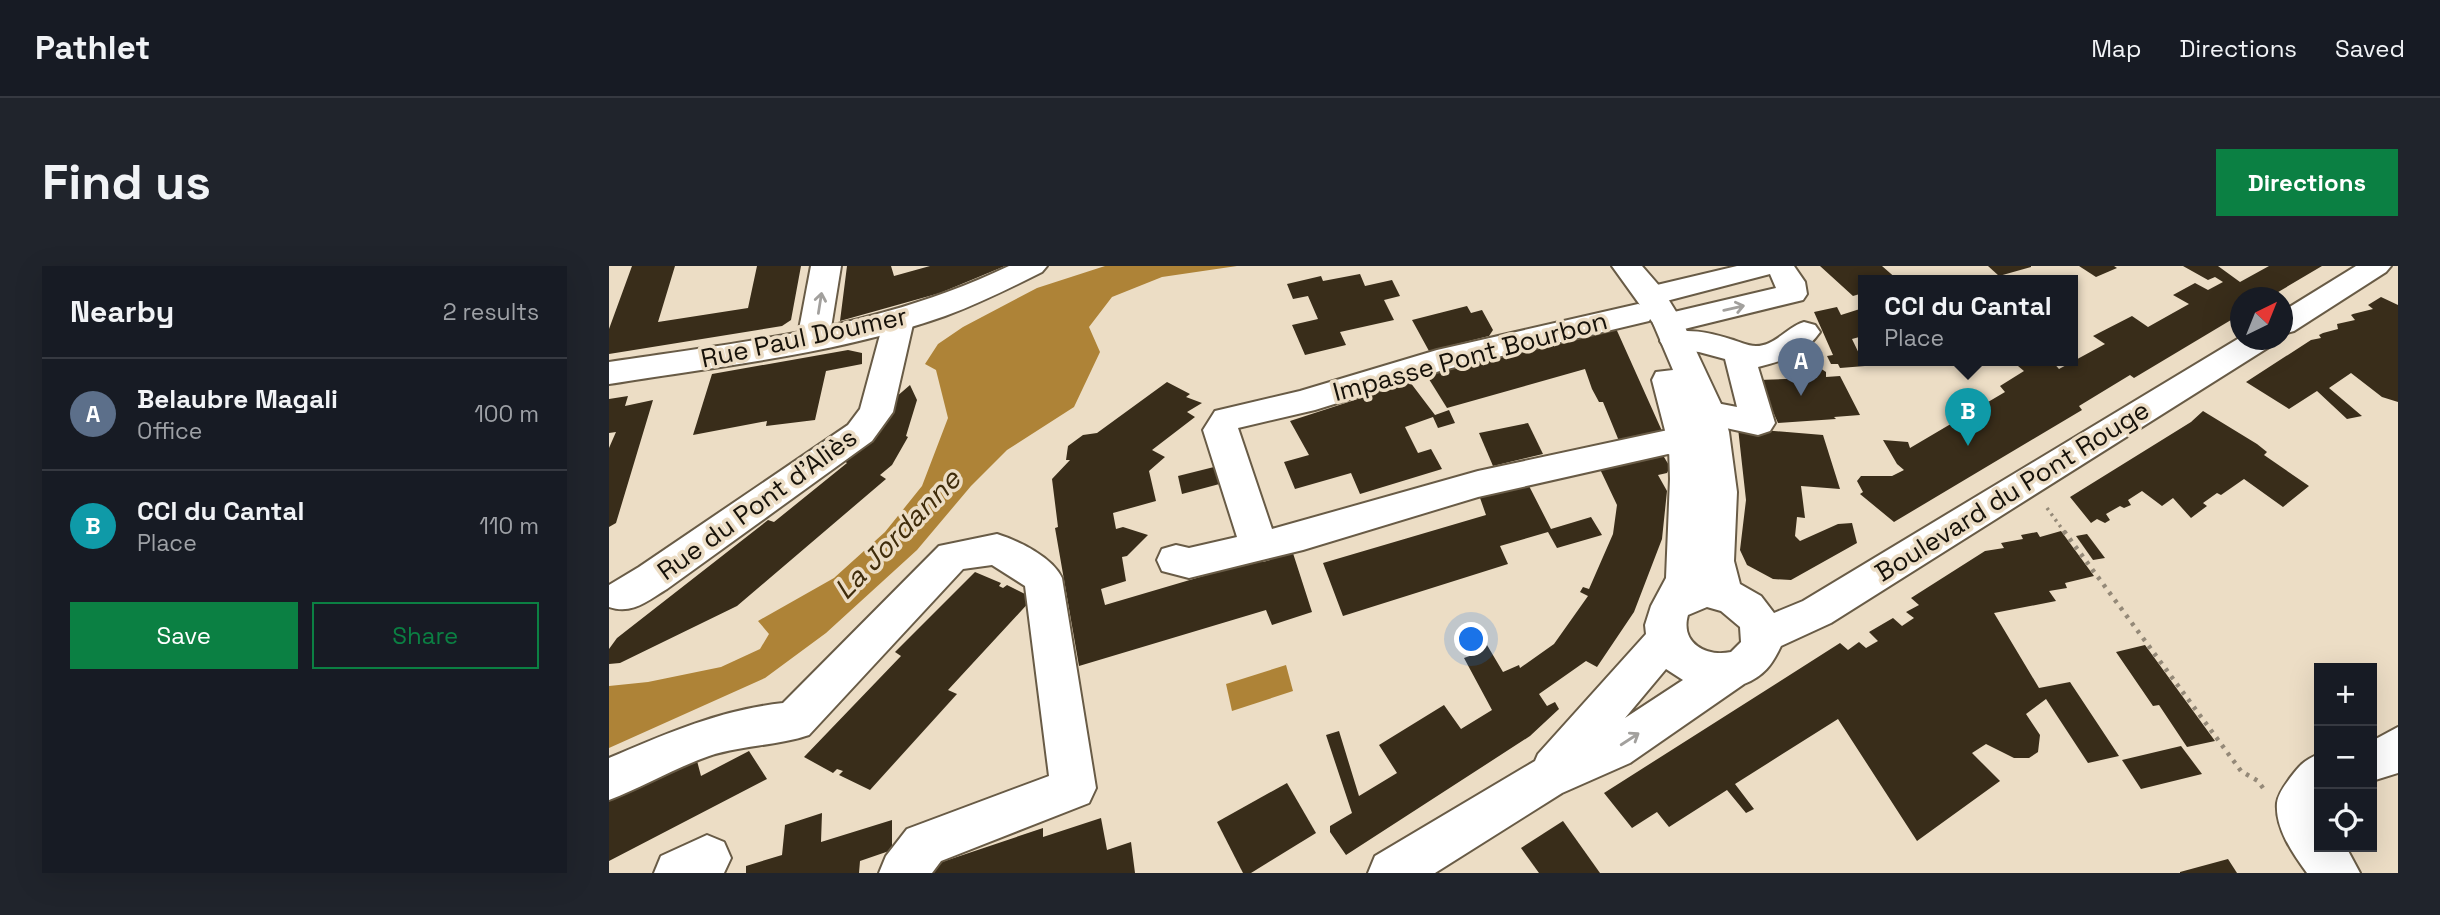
<!DOCTYPE html>
<html lang="en">
<head>
<meta charset="utf-8">
<style>
	:root { --surface:#171b24; --page:#20242c; --text:#f1f3f6; --muted:#9ea1a6; --line:#363941; --accent:#0b8043 }
	body { margin:0; font-family:"Space Grotesk",sans-serif; background:var(--page); color:var(--text) }
	.controls { position:absolute; right:21px; bottom:21px; display:grid; overflow:hidden; border-radius:0px; box-shadow:0 7px 28px #0002 }
	.controls button { width:63px; height:63px; display:grid; place-items:center; padding:0; border:0; border-bottom:2px solid var(--line); background:var(--surface); color:var(--text); font:35px sans-serif }
	.compass { position:absolute; left:1621px; top:21px; width:63px; height:63px; border-radius:50%; background:var(--surface); box-shadow:0 7px 28px #0002; rotate:43deg }
	.you { position:absolute; left:863px; top:374px; width:24px; height:24px; margin:-18px; border:5px solid #fff; border-radius:50%; background:#1a73e8; box-shadow:0 0 0 10px #1a73e833 }
	.badge { display:grid; place-items:center; width:46px; height:46px; border-radius:50%; background:var(--accent); color:#fff; font-size:23px; font-weight:700 }
	.pin { position:absolute; translate:-50% -58px; filter:drop-shadow(0 2px 4px #0008) }
	.pin::after { content:''; position:absolute; top:37px; width:24px; height:21px; background:inherit; clip-path:polygon(0 0,100% 0,50% 100%) }
	.popup { position:absolute; left:1249px; top:9px; width:220px; height:91px; box-sizing:border-box; display:grid; place-content:center; border-radius:0px; background:var(--surface); filter:drop-shadow(0 2px 5px #0005); font-size:23px; white-space:nowrap; color:var(--muted) }
	.popup b { font-size:26px; color:var(--text) }
	.popup::after { content:''; position:absolute; left:50%; top:100%; margin-left:-14px; border:14px solid transparent; border-top-color:var(--surface) }
	.list { margin:0; padding:0; list-style:none }
	h2 { display:flex; justify-content:space-between; align-items:center; height:91px; margin:0; padding:0 28px; font-size:30px }
	h2 small { font-size:23px; font-weight:400; color:var(--muted) }
	.list li { display:grid; grid-template-columns:46px 1fr auto; gap:21px; align-items:center; box-sizing:border-box; height:112px; padding:0 28px; border-top:2px solid var(--line) }
	.list b { display:block; font-size:26px; white-space:nowrap }
	.list p { margin:0; font-size:23px; white-space:nowrap; color:var(--muted) }
	.list em { font-size:23px; font-style:normal; color:var(--muted) }
	.actions { display:flex; gap:14px; padding:21px 28px }
	.actions a { flex:1; padding:16px 0; border:2px solid var(--accent); border-radius:0px; text-align:center; font-size:24px; color:var(--accent) }
	.actions .main { background:var(--accent); color:#fff }
	.icon { flex:none; width:38px; height:38px; fill:none; stroke:currentColor; stroke-width:2; stroke-linecap:round; stroke-linejoin:round }
	.map { position:relative; flex:none; width:1789px; height:607px; overflow:hidden; border-radius:0px }
	header { display:flex; align-items:center; gap:42px; box-sizing:border-box; height:98px; padding:0 35px; background:var(--surface); border-bottom:2px solid var(--line) }
	header strong { font-size:33px }
	nav { display:flex; gap:38px; margin-inline-start:auto; font-size:24px }
	.intro { display:flex; align-items:center; justify-content:space-between; box-sizing:border-box; height:168px; padding:0 42px }
	h1 { margin:0; font-size:49px }
	.button { padding:18px 32px; border-radius:0px; background:var(--accent); color:#fff; font-size:24px; font-weight:700 }
	main { display:flex; gap:42px; padding:0 42px }
	aside { flex:1; background:var(--surface); border-radius:0px; box-shadow:0 7px 28px #0002 }
	.map>svg:first-child { display:block }
</style>
</head>
<body>
<header>
<strong>Pathlet</strong>
<nav><a>Map</a><a>Directions</a><a>Saved</a></nav>
</header>
<div class="intro"><h1>Find us</h1><a class="button">Directions</a></div>
<main>
<aside>
<h2>Nearby<small>2 results</small></h2>
<ul class="list">
<li><span class="badge" style="background:#5c6f8a">A</span><div><b>Belaubre Magali</b><p>Office</p></div><em>100 m</em></li>
<li><span class="badge" style="background:#0f9aa8">B</span><div><b>CCI du Cantal</b><p>Place</p></div><em>110 m</em></li>
</ul>
<div class="actions"><a class="main">Save</a><a>Share</a></div>
</aside>
<div class="map">
<svg width="1789" height="607" viewBox="0 0 1789 607">
	<rect width="100%" height="100%" fill="#ecddc5"/>
	<g fill="#ae8337">
		<path d="M 496,0 L 628,0 L 553,11 L 503,31 L 480,61 L 491,86 L 465,141 L 398,184 L 362,220 L 308,284 L 217,367 L 156,412 L 0,482 L 0,420 L 39,416 L 112,401 L 151,383 L 160,368 L 149,355 L 225,312 L 276,266 L 313,220 L 339,152 L 327,104 L 316,98 L 329,78 L 354,61 L 428,22 Z"/>
		<path d="M 677,399 L 684,425 L 623,445 L 617,418 Z"/>
	</g>
	<g fill="#392d1a">
		<path d="M 23,0 L 66,0 L 49,56 L 139,42 L 148,0 L 192,0 L 182,54 L 173,60 L 0,88 L 0,63 Z"/>
		<path d="M 238,0 L 282,0 L 285,10 L 321,0 L 396,0 L 331,27 L 231,55 Z"/>
		<path d="M 1211,0 L 1273,0 L 1289,14 L 1254,14 L 1254,27 L 1244,30 Z"/>
		<path d="M 1379,0 L 1422,0 L 1422,1 L 1390,10 Z"/>
		<path d="M 1470,0 L 1505,0 L 1508,2 L 1487,11 Z"/>
		<path d="M 1574,0 L 1609,0 L 1631,16 L 1660,0 L 1713,0 L 1659,32 L 1632,32 L 1632,48 L 1525,112 L 1521,109 L 1493,126 L 1470,140 L 1473,144 L 1285,256 L 1251,228 L 1254,226 L 1248,215 L 1252,210 L 1283,210 L 1295,204 L 1288,198 L 1274,174 L 1299,176 L 1301,182 L 1396,126 L 1391,120 L 1415,105 L 1409,100 L 1415,99 L 1411,94 L 1442,94 L 1450,103 L 1496,78 L 1484,70 L 1523,50 L 1539,61 L 1580,38 L 1564,29 L 1586,17 L 1599,24 L 1614,16 L 1606,11 L 1599,14 Z"/>
		<path d="M 751,8 L 756,20 L 783,14 L 791,30 L 775,34 L 785,54 L 731,66 L 737,79 L 696,89 L 683,59 L 709,53 L 699,30 L 684,33 L 678,18 L 712,10 L 714,15 Z"/>
		<path d="M 1772,31 L 1789,39 L 1789,136 L 1773,131 L 1742,107 L 1720,122 L 1753,150 L 1738,153 L 1708,125 L 1680,143 L 1637,116 L 1702,74 L 1712,72 L 1710,69 L 1714,67 L 1729,63 L 1728,58 L 1746,54 L 1742,49 L 1744,48 L 1764,43 L 1759,39 Z"/>
		<path d="M 858,40 L 862,47 L 873,44 L 884,64 L 880,70 L 820,85 L 803,54 Z"/>
		<path d="M 1228,41 L 1232,49 L 1254,42 L 1254,70 L 1243,73 L 1256,100 L 1231,102 L 1229,98 L 1222,98 L 1218,90 L 1224,89 L 1205,46 Z"/>
		<path d="M 1005,58 L 1053,165 L 1010,175 L 994,136 L 990,136 L 983,123 L 976,103 L 838,142 L 818,110 Z"/>
		<path d="M 239,84 L 253,87 L 253,98 L 217,105 L 206,154 L 157,160 L 158,155 L 84,169 L 103,108 Z"/>
		<path d="M 1211,102 L 1217,106 L 1217,111 L 1231,110 L 1251,149 L 1225,151 L 1227,153 L 1169,157 L 1150,114 L 1203,112 L 1199,106 Z"/>
		<path d="M 558,116 L 581,128 L 577,131 L 593,137 L 578,146 L 586,151 L 543,184 L 556,191 L 540,205 L 547,235 L 504,247 L 507,263 L 514,261 L 539,269 L 518,290 L 513,291 L 517,315 L 492,323 L 496,339 L 652,293 L 654,296 L 661,294 L 659,287 L 682,281 L 703,346 L 663,359 L 657,344 L 470,400 L 446,262 L 449,261 L 443,213 L 461,194 L 457,194 L 459,180 L 474,169 L 488,167 Z"/>
		<path d="M 801,116 L 826,149 L 840,144 L 846,157 L 829,162 L 824,151 L 796,161 L 809,187 L 822,183 L 833,203 L 751,228 L 742,207 L 686,223 L 675,196 L 700,189 L 681,155 Z"/>
		<path d="M 301,119 L 308,134 L 297,170 L 299,171 L 283,199 L 271,209 L 277,213 L 128,340 L 11,397 L 0,398 L 0,383 L 8,372 L 159,254 L 165,256 L 238,197 L 235,195 L 279,138 Z"/>
		<path d="M 19,130 L 16,140 L 44,134 L 7,257 L 0,261 L 0,182 L 7,166 L 0,167 L 0,133 Z"/>
		<path d="M 1594,145 L 1648,178 L 1658,186 L 1655,189 L 1700,220 L 1674,241 L 1635,213 L 1612,229 L 1608,227 L 1594,237 L 1598,240 L 1582,252 L 1564,232 L 1553,240 L 1533,225 L 1519,234 L 1522,239 L 1515,242 L 1511,240 L 1497,248 L 1501,254 L 1496,257 L 1488,253 L 1482,257 L 1461,231 L 1582,156 Z"/>
		<path d="M 919,157 L 934,188 L 884,200 L 870,167 Z"/>
		<path d="M 1129,162 L 1214,169 L 1231,223 L 1192,220 L 1196,252 L 1188,251 L 1186,270 L 1191,275 L 1229,258 L 1243,257 L 1248,277 L 1182,314 L 1164,313 L 1138,299 L 1131,284 L 1137,234 Z"/>
		<path d="M 1046,188 L 1055,191 L 1061,201 L 1058,207 L 1049,209 L 1058,225 L 1053,273 L 1025,346 L 988,401 L 977,395 L 930,428 L 938,440 L 946,436 L 950,443 L 921,470 L 737,589 L 721,566 L 721,560 L 743,547 L 717,469 L 730,465 L 750,530 L 788,507 L 770,479 L 835,439 L 852,463 L 883,444 L 855,392 L 869,387 L 867,383 L 878,379 L 894,406 L 910,399 L 911,402 L 945,378 L 979,330 L 971,326 L 974,321 L 980,323 L 1004,268 L 1008,239 L 990,201 Z"/>
		<path d="M 613,199 L 618,216 L 573,228 L 569,210 Z"/>
		<path d="M 919,218 L 942,263 L 982,251 L 993,269 L 948,282 L 939,266 L 891,280 L 899,298 L 734,350 L 714,297 L 877,249 L 870,229 Z"/>
		<path d="M 1452,265 L 1485,310 L 1456,317 L 1458,322 L 1440,325 L 1447,335 L 1385,347 L 1430,422 L 1461,416 L 1510,490 L 1479,497 L 1437,433 L 1417,448 L 1431,469 L 1429,486 L 1420,492 L 1405,492 L 1377,478 L 1363,487 L 1391,515 L 1308,575 L 1229,453 L 1126,518 L 1145,543 L 1137,547 L 1118,524 L 1060,561 L 1048,546 L 1023,562 L 995,527 L 1231,377 L 1239,384 L 1250,376 L 1257,382 L 1269,375 L 1260,366 L 1284,352 L 1293,360 L 1305,352 L 1297,346 L 1310,339 L 1302,332 L 1376,285 L 1395,282 L 1392,277 L 1414,273 L 1412,269 L 1428,266 L 1431,271 Z"/>
		<path d="M 1478,268 L 1496,292 L 1484,294 L 1467,270 Z"/>
		<path d="M 366,306 L 392,317 L 390,320 L 394,322 L 398,319 L 424,332 L 339,424 L 348,428 L 261,524 L 230,509 L 234,505 L 228,503 L 224,507 L 195,491 L 292,390 L 286,386 Z"/>
		<path d="M 1536,379 L 1606,475 L 1578,481 L 1550,439 L 1544,440 L 1507,386 Z"/>
		<path d="M 1572,480 L 1593,508 L 1532,523 L 1513,494 Z"/>
		<path d="M 140,485 L 158,513 L 0,595 L 0,533 L 87,491 L 92,510 Z"/>
		<path d="M 678,517 L 707,567 L 642,607 L 634,607 L 608,556 Z"/>
		<path d="M 213,547 L 212,576 L 283,554 L 283,584 L 251,595 L 250,607 L 137,607 L 137,600 L 173,589 L 176,559 Z"/>
		<path d="M 492,552 L 498,584 L 522,576 L 526,607 L 300,607 L 434,562 L 434,571 Z"/>
		<path d="M 954,555 L 991,607 L 930,607 L 912,582 Z"/>
		<path d="M 1619,593 L 1628,607 L 1571,607 L 1571,606 Z"/>
	</g>
	<g fill="none" stroke-linecap="round" stroke-linejoin="round">
		<defs>
			<g id="minor">
				<path d="M 202,0 L 232,0 L 220,74 L 215,81 L 204,84 L 193,81 L 188,74 Z"/>
				<path d="M 1128,0 L 1185,0 L 1196,16 L 1198,28 L 1194,34 L 1059,67 L 1048,64 L 1044,57 L 1048,50 L 1167,22 L 1161,8 L 1042,39 L 1031,37 L 1027,30 L 1031,23 Z"/>
				<path d="M 1029,38 L 1040,41 L 1044,48 L 1040,55 L 834,104 L 706,144 L 629,162 L 663,263 L 869,205 L 1059,164 L 1089,171 L 1094,180 L 1089,189 L 1077,192 L 1059,188 L 869,231 L 694,284 L 580,312 L 553,305 L 548,294 L 553,283 L 567,279 L 580,282 L 628,271 L 594,164 L 606,145 L 691,125 L 828,84 Z"/>
				<path d="M 290,44 L 301,47 L 305,54 L 284,146 L 263,175 L 58,323 C 38,335 23,349 0,341 L 0,319 L 30,301 L 239,159 L 251,143 L 275,54 L 279,47 Z"/>
				<path d="M 1195,56 L 1206,59 L 1211,66 C 1196,88 1174,95 1149,101 L 1166,157 L 1161,165 L 1149,169 L 1085,155 L 1080,147 L 1085,139 L 1097,135 L 1128,141 L 1116,93 L 1090,86 L 1056,82 L 1051,75 L 1056,68 C 1078,62 1099,66 1121,73 C 1129,75 1138,80 1147,80 C 1166,80 1178,61 1195,56 Z"/>
				<path d="M 388,268 C 410,275 443,291 453,312 L 487,522 L 480,537 L 332,595 L 323,607 L 270,607 L 277,590 L 298,563 L 440,510 L 416,320 L 383,299 L 354,303 L 200,469 C 168,480 133,479 100,490 C 66,502 34,521 0,534 L 0,492 C 58,467 111,444 174,437 L 330,280 Z"/>
				<path d="M 1789,461 L 1789,507 L 1763,515 L 1763,475 Z"/>
				<path d="M 1710,488 L 1710,581 L 1737,581 L 1751,607 L 1698,607 C 1684,588 1666,562 1668,537 C 1669,528 1676,519 1681,512 C 1690,500 1695,494 1710,488 Z"/>
				<path d="M 98,569 L 115,576 L 122,592 L 115,607 L 45,607 L 52,590 Z"/>
			</g>
			<g id="major">
				<path d="M 400,0 L 438,0 L 433,6 C 401,22 369,38 336,50 C 228,88 112,100 0,118 L 0,96 C 140,75 270,62 400,0 Z"/>
				<path d="M 1003,0 L 1033,0 L 1053,23 L 1074,57 L 1112,138 L 1120,166 L 1128,226 L 1125,295 L 1131,318 L 1152,330 L 1165,347 L 1194,335 L 1632,71 L 1632,74 L 1665,74 L 1660,81 L 1222,357 L 1172,380 C 1163,399 1155,410 1135,418 L 1021,497 L 953,527 L 826,607 L 759,607 L 766,590 L 926,495 L 929,488 L 1037,368 L 1036,359 L 1042,340 L 1057,312 L 1061,213 L 1060,180 L 1043,114 L 1047,106 L 1064,104 L 1044,57 ZM 1098,341 L 1112,345 L 1131,361 L 1132,376 L 1122,386 C 1097,391 1071,377 1079,349 ZM 1057,403 L 1074,414 L 1016,452 Z"/>
				<path d="M 1747,0 L 1782,0 L 1777,6 L 1685,65 L 1674,68 L 1674,45 Z"/>
			</g>
		</defs>
		<use href="#minor" stroke="#685b46" stroke-width="4"/>
		<use href="#major" stroke="#685b46" stroke-width="4"/>
		<path stroke="#948978" stroke-width="3.5" stroke-dasharray="2.5 4.5" stroke-linecap="butt" d="M 1438,242 L 1456,267"/>
		<path stroke="#948978" stroke-width="4.5" stroke-dasharray="3.5 6" stroke-linecap="butt" d="M 1455,265 L 1632,505 L 1649,515 L 1654,522"/>
		<use href="#minor" fill="#fff" fill-rule="evenodd"/>
		<use href="#major" fill="#fff" fill-rule="evenodd"/>
	</g>
	<defs><path id="oneway-shaft" d="M-6 0H5M1.5-3L5.5 0L1.5 3" fill="none" stroke-width="1.6" stroke-linecap="round" stroke-linejoin="round" transform="scale(1.75)"/></defs>
	<g stroke="#a2a09d">
		<use href="#oneway-shaft" transform="translate(211 37) rotate(-81)"/>
		<use href="#oneway-shaft" transform="translate(1125 42) rotate(-13)"/>
		<use href="#oneway-shaft" transform="translate(1021 473) rotate(-33)"/>
	</g>
	<g text-anchor="middle" dominant-baseline="central" stroke-width="7" stroke-linejoin="round" paint-order="stroke">
		<g font-size="26" fill="#17120a" stroke="#ecddc5">
			<text transform="translate(195 71) rotate(-12)">Rue Paul Doumer</text>
			<text transform="translate(861 90) rotate(-15)">Impasse Pont Bourbon</text>
			<text transform="translate(1403 225) rotate(-32)">Boulevard du Pont Rouge</text>
			<text transform="translate(148 238) rotate(-36)">Rue du Pont d'Aliès</text>
		</g>
		<g font-size="28" font-style="italic" fill="#3f2c0b" stroke="#ecddc5">
			<text transform="translate(288 268) rotate(-46)">La Jordanne</text>
		</g>
	</g>
</svg>
<div class="controls">
<button>+</button>
<button>−</button>
<button><svg class="icon" aria-label="locate" viewBox="0 0 24 24"><circle cx="12" cy="12" r="6"/><path d="M12 2v4M12 18v4M2 12h4M18 12h4"/></svg></button>
</div>
<svg class="compass" viewBox="-18 -18 36 36"><path d="M0-13l5 13h-10z" fill="#e53935"/><path d="M0 13l5-13h-10z" fill="#9ea1a6"/></svg>
<div class="you"></div>
<div class="pin badge" style="left:1192px;top:130px;background:#5c6f8a">A</div>
<div class="pin badge" style="left:1359px;top:180px;background:#0f9aa8">B</div>
<div class="popup"><b>CCI du Cantal</b>Place</div>
</div>
</main>
</body>
</html>
